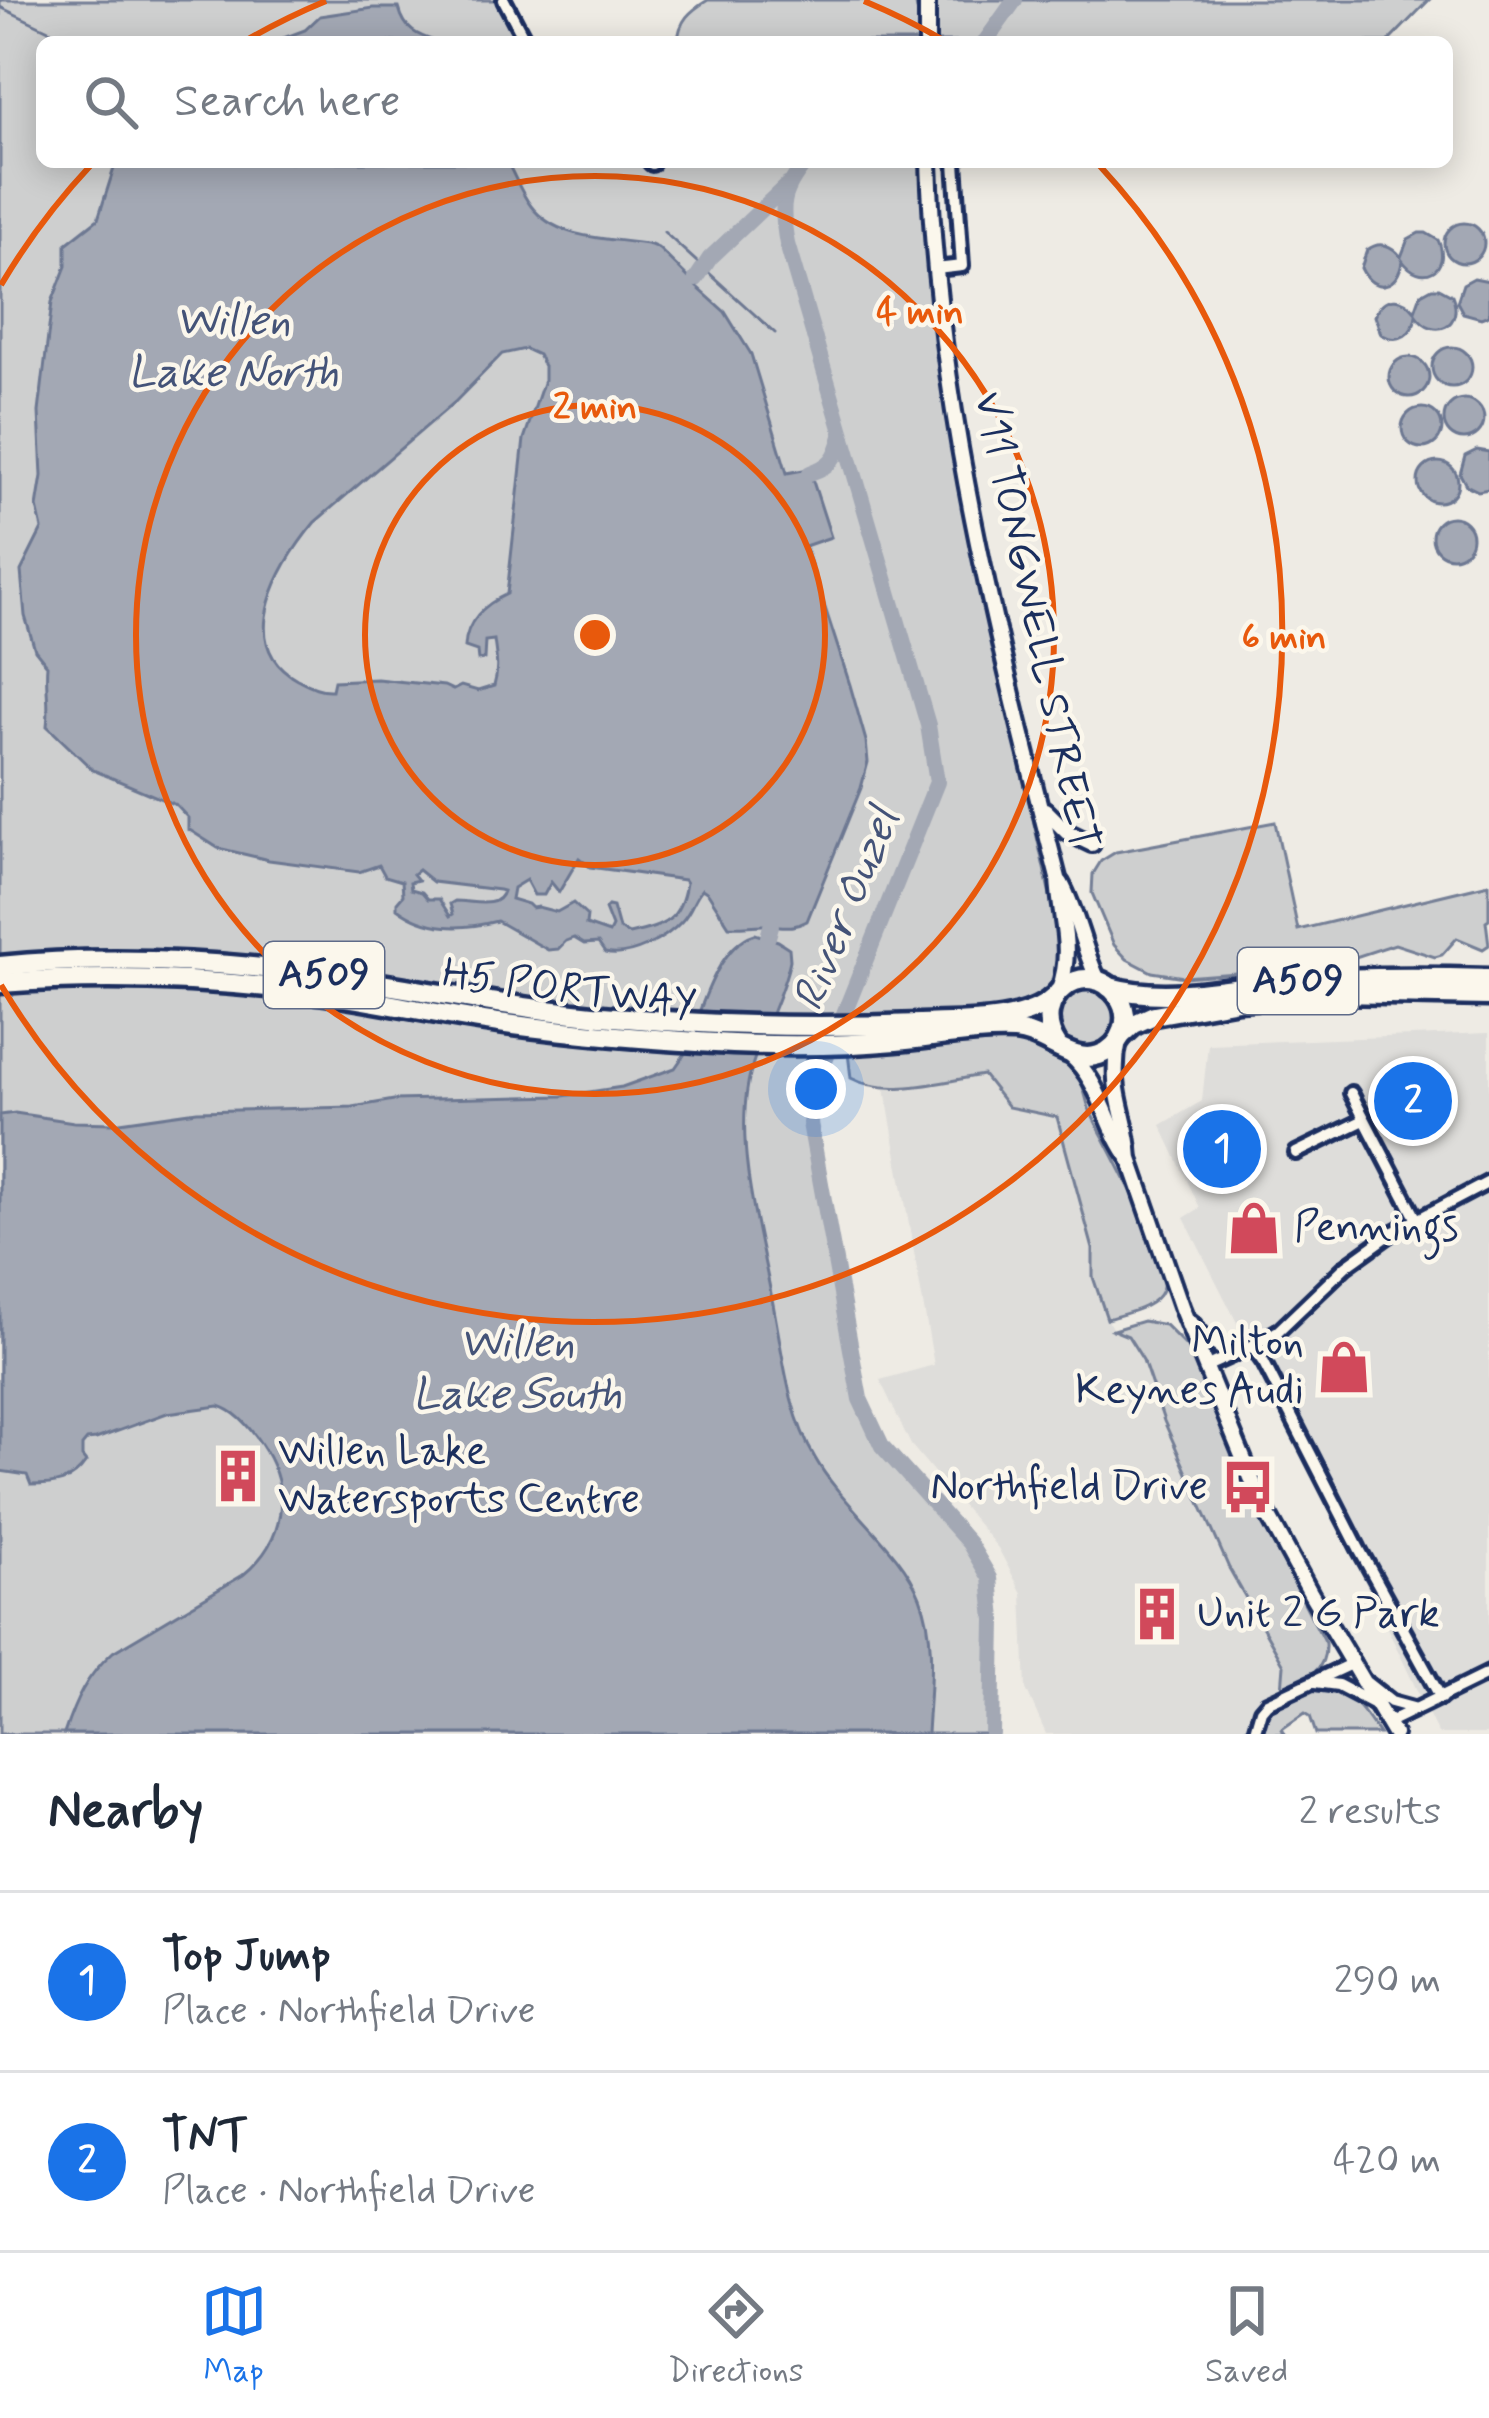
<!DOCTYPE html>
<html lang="en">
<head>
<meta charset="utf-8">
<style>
	:root { --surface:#fff; --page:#f6f6f7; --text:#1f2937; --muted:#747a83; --line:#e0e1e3; --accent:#1a73e8 }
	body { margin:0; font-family:Mynerve,sans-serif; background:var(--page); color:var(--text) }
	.you { position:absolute; left:816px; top:1089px; width:42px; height:42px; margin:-30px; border:9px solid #fff; border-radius:50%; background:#1a73e8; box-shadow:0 0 0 18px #1a73e833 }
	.badge { display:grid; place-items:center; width:78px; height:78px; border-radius:50%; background:var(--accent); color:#fff; font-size:39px; font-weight:700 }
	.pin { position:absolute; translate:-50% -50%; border:6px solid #fff; box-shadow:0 3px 12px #0006 }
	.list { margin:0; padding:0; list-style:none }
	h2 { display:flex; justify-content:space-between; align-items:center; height:156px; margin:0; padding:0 48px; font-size:51px }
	h2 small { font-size:39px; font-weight:400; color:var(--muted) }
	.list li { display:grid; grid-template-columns:78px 1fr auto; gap:36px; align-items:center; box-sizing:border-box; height:180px; padding:0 48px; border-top:3px solid var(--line) }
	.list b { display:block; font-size:45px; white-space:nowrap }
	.list p { margin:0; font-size:39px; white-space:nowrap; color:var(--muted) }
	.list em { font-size:39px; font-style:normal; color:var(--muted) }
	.icon { flex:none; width:66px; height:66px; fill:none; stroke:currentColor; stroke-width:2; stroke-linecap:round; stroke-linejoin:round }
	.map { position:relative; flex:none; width:1489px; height:1734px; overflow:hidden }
	.search { position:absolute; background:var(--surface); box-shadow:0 6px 30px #0003; left:36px; right:36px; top:36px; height:132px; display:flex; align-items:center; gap:30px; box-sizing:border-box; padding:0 42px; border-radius:18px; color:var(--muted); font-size:45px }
	.sheet { height:516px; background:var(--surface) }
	nav { display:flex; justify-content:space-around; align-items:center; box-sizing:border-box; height:168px; border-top:3px solid var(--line); background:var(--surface); font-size:33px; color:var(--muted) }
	nav a { display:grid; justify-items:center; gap:6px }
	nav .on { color:var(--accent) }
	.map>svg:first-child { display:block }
</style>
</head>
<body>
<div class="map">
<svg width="1489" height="1734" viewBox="0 0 1489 1734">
	<rect width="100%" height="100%" fill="#eeebe4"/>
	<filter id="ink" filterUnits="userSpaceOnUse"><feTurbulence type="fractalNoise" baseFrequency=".00833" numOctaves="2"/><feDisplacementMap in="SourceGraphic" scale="24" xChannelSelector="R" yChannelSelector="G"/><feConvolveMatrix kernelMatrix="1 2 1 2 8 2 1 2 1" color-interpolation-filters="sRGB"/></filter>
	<g filter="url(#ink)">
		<g fill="#deddda">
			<path d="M 1489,1033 L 1489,1734 L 1438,1734 L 1305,1457 L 1184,1218 L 1200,1208 L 1161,1125 L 1202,1101 L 1208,1044 Z"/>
			<path d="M 984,1075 L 1008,1107 L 1057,1117 L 1093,1249 L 1093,1277 L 1107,1319 L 1113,1330 L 1128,1336 L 1143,1360 L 1164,1421 L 1229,1568 L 1284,1666 L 1282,1690 L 1259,1702 L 1254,1708 L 1249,1734 L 1046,1734 L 1026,1689 L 1022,1593 L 998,1548 L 911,1445 L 880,1380 L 934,1365 L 885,1089 Z"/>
		</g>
		<g fill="#cecfcf" stroke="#747f96" stroke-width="3">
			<path d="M 0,0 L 504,0 L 526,42 L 42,42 L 42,162 L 938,162 L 929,163 L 967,523 L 1060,940 L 1062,961 L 1055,979 L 1042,995 L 1008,1017 L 838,1026 L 815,1086 L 810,1123 L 860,1399 L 882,1446 L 969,1543 L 990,1578 L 994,1620 L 992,1734 L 0,1734 Z"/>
			<path d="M 708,0 L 915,0 L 918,15 L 926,17 L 927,0 L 1429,0 L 1388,42 L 678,42 C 679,20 690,11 708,0 Z"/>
			<path d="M 1275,822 L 1298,930 L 1489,884 L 1489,919 L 1486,921 L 1489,945 L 1483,949 L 1457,938 L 1442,955 L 1435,957 L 1395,944 L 1328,966 L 1184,977 L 1152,972 L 1127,959 L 1114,945 L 1092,893 L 1093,874 L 1101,861 L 1116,852 Z"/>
			<circle cx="1086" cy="1019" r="30"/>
			<path d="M 1018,1041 C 1036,1048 1063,1054 1075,1070 C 1084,1081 1085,1100 1091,1113 C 1106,1144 1174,1262 1162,1290 C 1154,1309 1125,1313 1107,1319 L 1093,1277 L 1093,1249 L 1057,1117 L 1008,1107 L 983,1075 C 944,1081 887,1098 851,1078 L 848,1053 Z"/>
			<path d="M 1143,1321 L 1165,1325 L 1189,1349 L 1201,1373 L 1255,1508 L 1325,1643 C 1327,1673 1305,1679 1282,1690 L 1284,1665 L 1229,1568 L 1164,1421 L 1143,1360 L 1128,1336 L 1113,1330 Z"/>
			<path d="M 1323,1688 C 1352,1692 1364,1711 1379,1734 L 1316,1734 L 1310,1716 L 1305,1713 L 1282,1729 L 1285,1734 L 1261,1734 C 1262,1727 1262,1720 1266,1713 C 1275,1698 1306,1690 1323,1688 Z"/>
		</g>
		<g fill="#a3a8b4" stroke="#6d7892" stroke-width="3" fill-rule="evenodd">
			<path d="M 373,8 L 399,8 C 405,31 417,35 437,42 L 273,42 L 305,30 L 320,16 Z"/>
			<path d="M 116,162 L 507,162 C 515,176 521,193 531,206 C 558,242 611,237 651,245 L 658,248 L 691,280 L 696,279 L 696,286 L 725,312 L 751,354 L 787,473 L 809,469 L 831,537 L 805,546 L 850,685 L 866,741 L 868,762 L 861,788 L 807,921 C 791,930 781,925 763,925 C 751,925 741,927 729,926 L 708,893 L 702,889 C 694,898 691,912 682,921 C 666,939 629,959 605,953 L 598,943 L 584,944 L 574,938 L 566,941 L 558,949 L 548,950 L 497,921 C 462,930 428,931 397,908 L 397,902 L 403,895 L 402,881 L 385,876 L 379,865 L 359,872 L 269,860 L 218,848 L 188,829 L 188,818 L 176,805 L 93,770 L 47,726 C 50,705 45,686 47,665 L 35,650 L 25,616 L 21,571 L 42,529 L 37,507 L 42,476 L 39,412 L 52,302 L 66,266 L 66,244 L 98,219 ZM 525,349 L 538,355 L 544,366 L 544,380 L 524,439 L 507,594 C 485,604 466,621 465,647 L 477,651 L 478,660 L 484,659 L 485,641 L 494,640 C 496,655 499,670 494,686 L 478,691 L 461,686 L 453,690 L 444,686 L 377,679 L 334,681 L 332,690 C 319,691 309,685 297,679 C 232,643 282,562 315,522 L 455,402 L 502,354 ZM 579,858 L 590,867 L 684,880 L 686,883 C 680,921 665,926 629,934 L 619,929 L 613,907 L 608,906 L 605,909 L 612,927 L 609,933 L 586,925 L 587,916 L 573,903 L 557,912 L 538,907 L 532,908 L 528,904 L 511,899 L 513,888 L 526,880 L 534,895 L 544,895 L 551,882 L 559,892 ZM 418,870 L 433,882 L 499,890 L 503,891 C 498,910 472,901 455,901 L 450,904 L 453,914 L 450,916 L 439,899 L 428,899 L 422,892 L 411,889 L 410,882 L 418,880 L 413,874 Z"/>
			<circle cx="1464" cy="243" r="20"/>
			<path d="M 1419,233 L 1426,233 L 1438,240 C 1452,271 1421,287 1402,260 C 1400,287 1374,296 1361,268 L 1367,250 C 1380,240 1392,245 1401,257 L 1408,239 Z"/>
			<path d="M 1474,278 L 1489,281 L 1489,315 L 1481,318 L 1463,313 L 1457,302 L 1463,284 Z"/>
			<path d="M 1432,288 L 1439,288 L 1452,295 C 1465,326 1434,341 1416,315 C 1414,334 1399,345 1381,334 L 1375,316 C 1383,295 1402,294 1415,311 L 1421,294 Z"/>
			<circle cx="1452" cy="367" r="20"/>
			<circle cx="1409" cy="377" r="20"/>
			<circle cx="1464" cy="419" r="20"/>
			<circle cx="1422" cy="428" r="20"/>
			<path d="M 1477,450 L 1489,452 L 1489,489 L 1478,491 L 1466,485 L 1460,474 L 1465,456 Z"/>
			<circle cx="1438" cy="482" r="20"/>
			<circle cx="1452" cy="537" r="20"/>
			<path d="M 755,934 L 778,941 L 789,948 L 790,960 C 781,1004 753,1045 747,1090 C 737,1156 760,1235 772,1299 C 783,1352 787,1411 815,1458 C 842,1506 901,1548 920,1597 C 937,1639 929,1691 927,1734 L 64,1734 C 75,1701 86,1676 113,1652 L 243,1575 C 286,1540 292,1490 261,1444 C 251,1429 237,1411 219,1406 L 167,1413 L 96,1439 L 87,1440 L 82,1446 L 82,1457 L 86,1462 C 72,1483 55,1485 31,1485 L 27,1475 L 0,1471 L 0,1115 L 15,1113 L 74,1122 L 113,1123 L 197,1111 L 353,1107 L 394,1100 L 563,1096 L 622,1087 L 675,1068 L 684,1055 C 698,1019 715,946 755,934 Z"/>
		</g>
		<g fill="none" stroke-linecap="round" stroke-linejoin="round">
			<g stroke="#6d7892" stroke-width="3">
				<path d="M 0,7 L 74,42"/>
				<path d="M 664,232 L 775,333"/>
			</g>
			<g stroke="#a3a8b4" stroke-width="16">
				<path d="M 985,42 L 1015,0"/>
				<path d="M 806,162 C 781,192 780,206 787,244 L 928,725 L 937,782 L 815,1086 L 810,1123 L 860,1399 L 882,1446 L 969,1543 L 990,1578 L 994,1620 L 992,1734"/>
				<path d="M 696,279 L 710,258 L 787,185"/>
				<path d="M 810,473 C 831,466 836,458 842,436"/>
				<path d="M 768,937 L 771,926"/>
			</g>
			<defs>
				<g id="minor">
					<path d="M 504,0 L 526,42"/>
					<path d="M 650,162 L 652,164"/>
					<path d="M 936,269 L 962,266 L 955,162"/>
					<path d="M 1351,1093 L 1416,1218"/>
					<path d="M 1296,1153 L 1364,1120"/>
					<path d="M 1191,1321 L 1206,1339 L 1230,1356"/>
					<path d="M 1252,1346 L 1264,1363 L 1359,1549 L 1441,1698"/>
					<path d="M 1205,1367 L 1252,1346 L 1278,1331 L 1346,1266 L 1392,1233 L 1489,1182"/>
					<path d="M 1315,1682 L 1338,1685 L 1378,1706"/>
					<path d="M 1367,1683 L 1391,1702 L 1413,1708"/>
					<path d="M 1387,1723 L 1489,1673"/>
					<path d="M 1254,1734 L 1261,1710 L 1267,1703 L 1353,1663"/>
				</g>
				<g id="tertiary">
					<path d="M 927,42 L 927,0"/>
					<path d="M 929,162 C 937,406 998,643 1058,878 C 1060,921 1074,948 1059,990"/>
					<path d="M 1045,810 L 1067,832 L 1092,844"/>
					<path d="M 1061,883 C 1078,914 1083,950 1099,982"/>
					<path d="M 1119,1040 C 1108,1091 1127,1112 1130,1159 L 1182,1309 L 1261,1502 L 1311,1594 L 1394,1734"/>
					<path d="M 1070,1055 C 1102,1083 1105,1126 1130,1159"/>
				</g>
				<g id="primary">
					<path d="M 0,966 C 91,957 184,960 274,969 C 365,979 455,998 546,1010 C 670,1025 795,1029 920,1024 C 958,1022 1024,1025 1053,998"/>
					<path d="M 0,983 C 106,975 213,979 318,993 C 381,1001 443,1016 506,1024 C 581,1034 657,1040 733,1044 C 787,1046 842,1046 896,1041 C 935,1038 975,1029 1014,1031 C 1045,1033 1071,1065 1099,1055 C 1123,1047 1133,1017 1118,996 C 1088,954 1026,997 1057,1045"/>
					<path d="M 1109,987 C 1167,1003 1226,987 1284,982 C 1353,977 1421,977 1489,979"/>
					<path d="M 1121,1036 L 1134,1024 L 1154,1015 L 1238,1000 L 1337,993 L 1489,996"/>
				</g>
			</defs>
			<use href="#minor" stroke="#1b2f5e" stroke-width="20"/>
			<use href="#tertiary" stroke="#1b2f5e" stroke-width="22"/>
			<use href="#primary" stroke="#1b2f5e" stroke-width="27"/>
			<use href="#minor" stroke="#fbf7ec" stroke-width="10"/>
			<use href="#tertiary" stroke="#fbf7ec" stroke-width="14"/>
			<use href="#primary" stroke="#fbf7ec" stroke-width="18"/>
		</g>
	</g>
	<g fill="none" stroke="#e8590c" stroke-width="6">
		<circle cx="595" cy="635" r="230"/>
		<circle cx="595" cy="635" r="459"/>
		<path d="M1 285A689 689 0 0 1 91 165M245 41A689 689 0 0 1 326 1M864 1A689 689 0 0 1 945 41M1099 165A689 689 0 1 1 1 985"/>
	</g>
	<defs>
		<symbol id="shop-bare" viewBox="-9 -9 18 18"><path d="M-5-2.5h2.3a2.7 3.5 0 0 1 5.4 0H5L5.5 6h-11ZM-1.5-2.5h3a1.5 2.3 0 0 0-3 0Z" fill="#d1495b" stroke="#fbf7ec" stroke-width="2.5" paint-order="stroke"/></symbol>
		<symbol id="building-bare" viewBox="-9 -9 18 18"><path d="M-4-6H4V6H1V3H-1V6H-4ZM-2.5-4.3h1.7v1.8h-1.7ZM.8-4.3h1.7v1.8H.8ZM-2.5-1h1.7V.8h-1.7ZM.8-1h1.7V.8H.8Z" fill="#d1495b" stroke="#fbf7ec" stroke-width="2.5" paint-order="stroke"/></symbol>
		<symbol id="bus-bare" viewBox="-9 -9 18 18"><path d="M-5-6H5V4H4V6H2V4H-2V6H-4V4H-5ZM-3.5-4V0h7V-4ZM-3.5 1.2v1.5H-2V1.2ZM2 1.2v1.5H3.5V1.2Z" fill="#d1495b" stroke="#fbf7ec" stroke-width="2.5" paint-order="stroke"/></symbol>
	</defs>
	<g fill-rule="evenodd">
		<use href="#shop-bare" x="1216" y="1190" width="76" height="76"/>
		<use href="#shop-bare" x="1306" y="1329" width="76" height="76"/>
		<use href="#building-bare" x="200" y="1438" width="76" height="76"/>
		<use href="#bus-bare" x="1210" y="1449" width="76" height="76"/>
		<use href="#building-bare" x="1119" y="1576" width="76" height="76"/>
	</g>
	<g text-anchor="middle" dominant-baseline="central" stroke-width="9" stroke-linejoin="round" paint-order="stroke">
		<g fill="#fbf7ec" stroke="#5e6b89" stroke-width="3">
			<rect x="264" y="942" width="120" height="66" rx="9"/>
			<rect x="1238" y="948" width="120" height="66" rx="9"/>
		</g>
		<g font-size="39" font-weight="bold" fill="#1b2f5e">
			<text x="324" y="975">A509</text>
			<text x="1298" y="981">A509</text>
		</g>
		<g font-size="42" fill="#1b2f5e" stroke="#fbf7ec">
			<text transform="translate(1035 621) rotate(78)">V11 TONGWELL STREET</text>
			<text transform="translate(569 990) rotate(7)">H5 PORTWAY</text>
		</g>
		<g font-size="42" fill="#1b2f5e" stroke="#fbf7ec" text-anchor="start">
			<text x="1294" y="1228">Pennings</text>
			<text x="1304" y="1343" text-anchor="end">Milton<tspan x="1304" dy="48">Keynes Audi</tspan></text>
			<text x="278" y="1452">Willen Lake<tspan x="278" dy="48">Watersports Centre</tspan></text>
			<text x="1208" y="1487" text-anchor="end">Northfield Drive</text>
			<text x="1197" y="1614">Unit 2 G Park</text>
		</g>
		<g font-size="45" font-style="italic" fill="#445378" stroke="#fbf7ec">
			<text x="233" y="321">Willen<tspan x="233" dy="52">Lake North</tspan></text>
			<text transform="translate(847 910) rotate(-68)">River Ouzel</text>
			<text x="517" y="1343">Willen<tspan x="517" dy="52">Lake South</tspan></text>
		</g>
	</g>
	<circle cx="595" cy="635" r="18" fill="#e8590c" stroke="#fbf7ec" stroke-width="6"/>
	<g font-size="36" text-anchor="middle" font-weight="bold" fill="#e8590c" stroke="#fbf7ec" stroke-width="9" stroke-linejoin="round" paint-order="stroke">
		<text x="920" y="323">4 min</text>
		<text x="595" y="418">2 min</text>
		<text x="1284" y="648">6 min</text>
	</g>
</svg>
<div class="you"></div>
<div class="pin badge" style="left:1222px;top:1149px">1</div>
<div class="pin badge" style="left:1413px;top:1101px">2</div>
<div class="search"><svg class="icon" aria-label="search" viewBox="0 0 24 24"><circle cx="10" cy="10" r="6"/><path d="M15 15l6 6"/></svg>Search here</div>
</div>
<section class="sheet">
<h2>Nearby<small>2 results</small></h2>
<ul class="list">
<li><span class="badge">1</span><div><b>Top Jump</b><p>Place · Northfield Drive</p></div><em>290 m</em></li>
<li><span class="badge">2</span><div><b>TNT</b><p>Place · Northfield Drive</p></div><em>420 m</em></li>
</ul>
</section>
<nav>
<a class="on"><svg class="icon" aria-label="map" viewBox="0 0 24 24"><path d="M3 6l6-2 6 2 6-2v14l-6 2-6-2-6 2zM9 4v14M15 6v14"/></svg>Map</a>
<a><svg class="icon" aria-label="directions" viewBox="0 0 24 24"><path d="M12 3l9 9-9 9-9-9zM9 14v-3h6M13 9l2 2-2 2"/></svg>Directions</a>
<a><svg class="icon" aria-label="saved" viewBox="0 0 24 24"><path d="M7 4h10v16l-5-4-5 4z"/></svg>Saved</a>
</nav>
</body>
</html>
